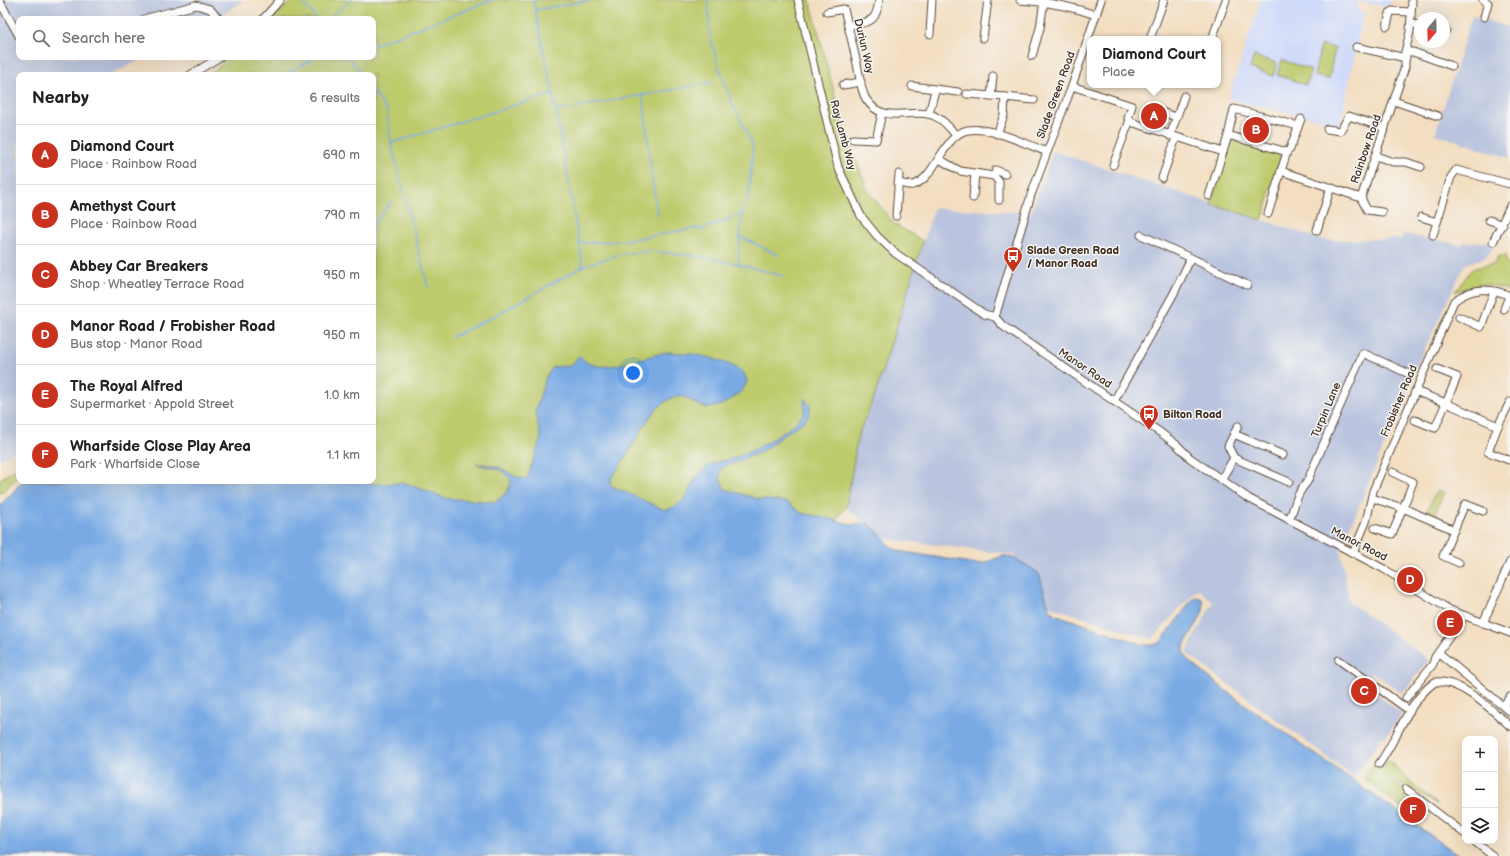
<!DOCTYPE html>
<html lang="en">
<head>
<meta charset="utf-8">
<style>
	:root { --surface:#fff; --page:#f2f2f2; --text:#222; --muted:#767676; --line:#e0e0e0; --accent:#c8321e }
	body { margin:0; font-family:"Balsamiq Sans",sans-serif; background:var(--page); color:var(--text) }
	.controls { position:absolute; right:12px; bottom:12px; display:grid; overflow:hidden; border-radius:8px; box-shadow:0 4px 16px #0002 }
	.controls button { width:36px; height:36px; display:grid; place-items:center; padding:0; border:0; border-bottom:1px solid var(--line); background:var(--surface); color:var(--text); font:20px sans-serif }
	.compass { position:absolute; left:1414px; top:12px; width:36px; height:36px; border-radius:50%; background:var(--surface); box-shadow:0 4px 16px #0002; rotate:199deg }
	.you { position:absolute; left:633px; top:373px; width:14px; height:14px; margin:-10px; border:3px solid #fff; border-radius:50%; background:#1a73e8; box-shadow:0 0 0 6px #1a73e833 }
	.badge { display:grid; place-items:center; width:26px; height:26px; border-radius:50%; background:var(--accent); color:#fff; font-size:13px; font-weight:700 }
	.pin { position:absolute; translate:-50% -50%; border:2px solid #fff; box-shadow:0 1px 4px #0006 }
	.popup { position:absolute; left:1087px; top:36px; width:134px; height:52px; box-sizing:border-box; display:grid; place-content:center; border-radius:8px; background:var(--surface); filter:drop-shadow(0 1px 3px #0005); font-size:13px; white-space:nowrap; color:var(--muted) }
	.popup b { font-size:15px; color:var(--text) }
	.popup::after { content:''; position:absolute; left:50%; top:100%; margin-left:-8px; border:8px solid transparent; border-top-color:var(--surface) }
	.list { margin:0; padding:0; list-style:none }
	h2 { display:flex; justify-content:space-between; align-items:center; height:52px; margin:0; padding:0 16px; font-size:17px }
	h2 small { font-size:13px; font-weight:400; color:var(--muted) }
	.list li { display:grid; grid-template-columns:26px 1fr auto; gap:12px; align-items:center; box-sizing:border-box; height:60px; padding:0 16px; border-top:1px solid var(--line) }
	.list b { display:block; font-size:15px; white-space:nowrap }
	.list p { margin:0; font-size:13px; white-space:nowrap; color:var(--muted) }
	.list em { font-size:13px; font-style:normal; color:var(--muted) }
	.icon { flex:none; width:22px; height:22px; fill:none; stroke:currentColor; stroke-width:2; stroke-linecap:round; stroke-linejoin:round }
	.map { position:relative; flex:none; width:1510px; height:856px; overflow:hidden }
	.search { position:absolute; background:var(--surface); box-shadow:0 4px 16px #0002; left:16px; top:16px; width:360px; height:44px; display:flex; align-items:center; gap:10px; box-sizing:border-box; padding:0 14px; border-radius:8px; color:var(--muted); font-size:15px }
	.panel { position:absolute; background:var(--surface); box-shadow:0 4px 16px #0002; left:16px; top:72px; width:360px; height:412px; border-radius:8px }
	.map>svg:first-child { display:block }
</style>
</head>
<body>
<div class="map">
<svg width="1510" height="856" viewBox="0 0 1510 856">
	<rect width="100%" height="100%" fill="#f6f6f2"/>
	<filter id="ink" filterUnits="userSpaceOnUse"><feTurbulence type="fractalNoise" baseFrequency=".025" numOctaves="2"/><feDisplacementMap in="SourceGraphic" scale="8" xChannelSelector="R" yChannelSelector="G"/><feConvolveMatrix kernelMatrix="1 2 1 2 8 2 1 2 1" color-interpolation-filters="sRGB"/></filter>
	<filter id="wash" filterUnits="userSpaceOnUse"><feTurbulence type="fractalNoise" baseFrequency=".012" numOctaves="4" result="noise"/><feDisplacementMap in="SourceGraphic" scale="16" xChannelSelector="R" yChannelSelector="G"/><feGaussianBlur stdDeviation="0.9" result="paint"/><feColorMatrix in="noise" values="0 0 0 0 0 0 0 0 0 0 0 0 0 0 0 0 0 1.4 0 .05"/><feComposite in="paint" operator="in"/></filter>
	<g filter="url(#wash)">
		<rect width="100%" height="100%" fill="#f3dec1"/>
		<path fill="#d0daf9" d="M 1261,0 L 1390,0 L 1389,7 L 1358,2 L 1358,12 L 1364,12 L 1340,124 L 1228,99 Z"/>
		<g fill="#bac4de">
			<path d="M 0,0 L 243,0 L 217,19 L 19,19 L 19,57 L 145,57 L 111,75 L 19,75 L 19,448 L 0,460 Z"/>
			<path d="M 1472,16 L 1508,27 L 1510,22 L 1510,158 L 1435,134 Z"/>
			<path d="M 1053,151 L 1323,240 L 1401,239 L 1403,234 L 1462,245 L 1463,242 L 1490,242 L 1495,245 L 1486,257 L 1465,264 L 1419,361 L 1341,550 L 1349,602 L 1429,660 L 1402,693 L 1372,672 L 1364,684 L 1402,714 L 1385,738 L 1382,737 L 1354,777 L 1186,653 L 1213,602 L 1198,589 L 1152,639 L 1045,605 L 1014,555 L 882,538 L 846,507 L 858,435 L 874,398 L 934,208 L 1031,213 Z"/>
		</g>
		<g fill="#becb6d" stroke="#7c7a46">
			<path d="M 294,0 L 810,0 L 843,127 L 868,191 L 894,224 L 923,241 L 874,398 L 858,435 L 846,507 L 836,520 L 852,525 L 868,524 L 876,530 L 890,546 L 898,551 L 977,564 C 988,564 995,557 1005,556 C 1013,556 1033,569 1039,574 L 1049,608 L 1054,614 L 1144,645 L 1154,645 L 1161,642 L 1191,601 L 1196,597 L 1201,598 C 1211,609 1189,634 1184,646 L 1184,653 L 1188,660 L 1226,691 L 1460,856 L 0,506 L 23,481 L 373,481 L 373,75 L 207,75 L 214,71 L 229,57 L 373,57 L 373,19 L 271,19 Z"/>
			<path d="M 1321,45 L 1335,48 L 1329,79 L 1314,76 Z"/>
			<path d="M 1254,56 L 1277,63 L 1273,76 L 1250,68 Z"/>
			<path d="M 1282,60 L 1311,70 L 1306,85 L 1277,75 Z"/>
			<path d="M 1232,140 L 1265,152 L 1268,150 L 1279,153 L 1282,156 L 1269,193 L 1270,195 L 1262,220 L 1211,204 L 1229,149 L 1227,146 L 1230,141 Z"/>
			<path d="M 1505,255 L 1506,263 L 1510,263 L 1510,292 C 1493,281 1472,285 1455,292 L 1472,269 L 1496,263 L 1497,257 Z"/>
			<path d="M 19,467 L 19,476 L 0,494 L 0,479 Z"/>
			<path d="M 1437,490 L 1444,492 L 1435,513 L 1427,510 Z"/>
			<path d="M 1389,760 L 1406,778 L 1438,805 L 1402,783 L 1399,787 L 1406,792 L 1404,798 L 1407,801 L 1401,808 L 1364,778 L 1366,772 L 1372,765 L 1381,769 Z"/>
		</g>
		<path fill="#7aaae4" stroke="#5a6a81" d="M 669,352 C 693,353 724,358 744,373 L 747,382 C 742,395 718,411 704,407 C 689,404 686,389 668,400 C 649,412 640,434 629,452 C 624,460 618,469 612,477 L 610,485 L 665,510 C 695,503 687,478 708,466 C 717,461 727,460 737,457 C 756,450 795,429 805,411 L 804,398 C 812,406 812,412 805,420 L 759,453 L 721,468 L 720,478 L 725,489 L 758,499 L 787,502 L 801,513 L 835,520 L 852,525 L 868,524 L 876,530 L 890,546 L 898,551 L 977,564 C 988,564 995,557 1005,556 C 1013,556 1033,569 1039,574 L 1049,608 L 1054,614 L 1144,645 L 1154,645 L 1161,642 L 1191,601 L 1196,597 L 1201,598 C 1211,609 1189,634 1184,646 L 1184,653 L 1188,660 L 1226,691 L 1460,856 L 0,856 L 0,506 L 23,481 L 355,481 L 373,484 L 405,483 L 445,498 L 495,502 C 502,498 511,489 511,480 L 501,470 L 476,464 C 484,464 491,465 498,467 C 507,470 518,481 527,478 L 541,438 L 535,412 L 546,377 L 553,367 L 571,366 L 579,356 C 599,380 644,355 669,352 Z"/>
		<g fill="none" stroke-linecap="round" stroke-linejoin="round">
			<g stroke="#7aaae4" stroke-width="1.5">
				<path d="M 299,0 L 318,19"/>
				<path d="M 533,0 L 553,94 L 583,265"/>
				<path d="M 708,0 L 710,36 L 719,68 L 732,103 L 751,141 L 753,150 L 748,200 L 742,214 L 738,264"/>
				<path d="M 535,10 L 593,0"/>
				<path d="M 328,19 L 351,0"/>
				<path d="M 373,45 L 493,0"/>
				<path d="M 349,57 L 362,75"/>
				<path d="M 283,75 L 317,57"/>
				<path d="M 373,91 L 387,111 L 391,143 L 428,287"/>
				<path d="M 643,95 C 648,135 650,176 658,215"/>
				<path d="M 556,111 L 714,82"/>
				<path d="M 391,143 L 552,94"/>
				<path d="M 373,225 L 392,201"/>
				<path d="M 741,237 L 778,255"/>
				<path d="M 580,243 L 622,241 L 697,228 L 701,230 L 742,214"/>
				<path d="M 452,337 L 500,313 L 583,266 L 621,254 L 650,251 L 697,256 L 738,264 L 782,276"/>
			</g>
		</g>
	</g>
	<g filter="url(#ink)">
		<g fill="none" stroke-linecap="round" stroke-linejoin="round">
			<defs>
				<g id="minor">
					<path d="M 798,0 L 838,167 L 861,216 L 877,236 L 895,253 L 984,314 L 995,317 L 1003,326 L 1161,433 L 1177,445 L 1190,458 L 1248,498 L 1384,569 L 1450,610 L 1510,633"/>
					<path d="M 1020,0 C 1047,2 1071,6 1096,15"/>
					<path d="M 1483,0 L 1488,3 L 1484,17"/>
					<path d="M 0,2 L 19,36"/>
					<path d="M 827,12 L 844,9 C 849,29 854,49 858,69 C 860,79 861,91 866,99 C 882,124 906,110 928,114 C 940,116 948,126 955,134"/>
					<path d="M 144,19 L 196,5 L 210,9 L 219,19"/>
					<path d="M 263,19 L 280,0"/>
					<path d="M 1411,24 L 1420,25"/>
					<path d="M 848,26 C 870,21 876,24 879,0"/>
					<path d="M 1387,26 L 1390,13 L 1392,11 L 1411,12"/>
					<path d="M 1444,30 L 1446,30"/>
					<path d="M 930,34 L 932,0"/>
					<path d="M 983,38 L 988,0"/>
					<path d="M 1152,39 L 1151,36 L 1164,0"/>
					<path d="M 1212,39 L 1226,0"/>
					<path d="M 1356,47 L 1406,58"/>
					<path d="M 1405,52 L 1413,52 L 1452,66"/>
					<path d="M 1032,56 L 1040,28 L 1044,1"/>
					<path d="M 190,75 L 220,57"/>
					<path d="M 843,85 L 861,82"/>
					<path d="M 912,86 L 958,92"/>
					<path d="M 1072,86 L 1132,106 L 1128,118 L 1131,122 L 1223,152"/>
					<path d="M 967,94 L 1005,97"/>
					<path d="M 991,96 L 993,76"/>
					<path d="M 1394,101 L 1438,116"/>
					<path d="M 1161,112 L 1176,117"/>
					<path d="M 929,114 L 935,90"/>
					<path d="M 1327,129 L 1340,131 L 1349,116 L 1385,128"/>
					<path d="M 997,134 L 1004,115 L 1005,97 L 1034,100"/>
					<path d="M 1170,136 L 1184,96"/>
					<path d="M 1228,136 L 1231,136 L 1287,152 L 1281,171 L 1361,198 L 1405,67 L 1405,52 L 1410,32 L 1412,0"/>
					<path d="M 853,139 L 876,140 L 882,113"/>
					<path d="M 1287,152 L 1290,149 L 1301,119"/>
					<path d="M 1376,156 L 1393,162 L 1406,162 L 1421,167"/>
					<path d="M 939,159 L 960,171 L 994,176 L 996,170 L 1005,174"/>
					<path d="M 1113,165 L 1130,120"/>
					<path d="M 994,176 L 999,182 L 999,200"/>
					<path d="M 1162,178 L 1176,138"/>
					<path d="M 898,183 C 902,183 909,186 913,185 C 936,179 943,134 968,130 C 990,126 1026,144 1047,152"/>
					<path d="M 1209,196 L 1228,136 L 1234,109 L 1298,126"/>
					<path d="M 973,198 L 975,174"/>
					<path d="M 1361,198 L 1367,210 L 1382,212"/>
					<path d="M 1268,214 L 1281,171"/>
					<path d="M 896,216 L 899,174"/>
					<path d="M 1421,217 L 1437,222"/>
					<path d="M 1489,220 L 1503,225"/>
					<path d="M 1317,230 L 1331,187"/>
					<path d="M 1433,235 L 1451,177 L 1456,170 L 1510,184"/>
					<path d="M 1493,242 L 1510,206"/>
					<path d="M 1191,258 L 1247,285"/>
					<path d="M 1504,309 L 1509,296"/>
					<path d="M 995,317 L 1031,195 L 1072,86 L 1101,0"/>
					<path d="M 1459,317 L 1481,327 L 1494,291"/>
					<path d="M 1437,369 L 1457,377 L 1446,403 L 1498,426 L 1510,402"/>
					<path d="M 1415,391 L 1446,403 L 1435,428 L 1415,420"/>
					<path d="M 1114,401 L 1174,293 L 1191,258 L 1141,235"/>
					<path d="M 1498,426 L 1488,452 L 1509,460"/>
					<path d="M 1234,434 L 1283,455"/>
					<path d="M 1234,458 L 1289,482"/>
					<path d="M 1221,480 L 1234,458 L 1228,446 L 1238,426"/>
					<path d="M 1372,498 L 1403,508 L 1413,482 L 1392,472"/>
					<path d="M 1289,520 C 1296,504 1295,496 1307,482 L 1363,353 L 1407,373"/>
					<path d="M 1375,528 L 1392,534 L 1403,508 L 1454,530 L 1443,556 L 1459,563"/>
					<path d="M 1454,530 L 1465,504 L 1483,511"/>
					<path d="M 1353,553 L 1366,522 L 1373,491 L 1454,301 C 1472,287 1490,287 1510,296"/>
					<path d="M 1483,623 L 1510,562"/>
					<path d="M 1439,653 L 1510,712"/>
					<path d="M 1339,660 L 1410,711"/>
					<path d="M 1406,698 L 1433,664 L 1435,657 L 1464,616"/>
					<path d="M 1503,706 L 1510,697"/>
					<path d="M 1379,764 C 1398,738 1407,702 1435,682 C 1460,679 1492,710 1510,726"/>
					<path d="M 1406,789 L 1465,834"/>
					<path d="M 1474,841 L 1493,856"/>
				</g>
			</defs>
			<use href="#minor" stroke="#574536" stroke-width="9"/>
			<use href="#minor" stroke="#fff" stroke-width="7"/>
		</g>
	</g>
	<defs>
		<symbol id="bus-pin" viewBox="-11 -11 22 30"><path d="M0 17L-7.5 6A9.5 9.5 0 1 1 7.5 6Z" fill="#c8321e" stroke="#f6f6f2"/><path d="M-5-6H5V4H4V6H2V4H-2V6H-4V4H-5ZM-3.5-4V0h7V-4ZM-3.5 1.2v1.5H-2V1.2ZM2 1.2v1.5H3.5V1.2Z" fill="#fff"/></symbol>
	</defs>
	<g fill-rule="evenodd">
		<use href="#bus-pin" x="1002" y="245" width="22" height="30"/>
		<use href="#bus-pin" x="1138" y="403" width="22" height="30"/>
	</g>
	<g text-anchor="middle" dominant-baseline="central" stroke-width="3" stroke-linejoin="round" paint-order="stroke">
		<g font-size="11" fill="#3b2a1e" stroke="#f6f6f2">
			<text transform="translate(864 46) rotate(77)">Duriun Way</text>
			<text transform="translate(1056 95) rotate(-70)">Slade Green Road</text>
			<text transform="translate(843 135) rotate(75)">Ray Lamb Way</text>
			<text transform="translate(1366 149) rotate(-71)">Rainbow Road</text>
			<text transform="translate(1085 368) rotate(34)">Manor Road</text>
			<text transform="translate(1399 401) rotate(-67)">Frobisher Road</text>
			<text transform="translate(1326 410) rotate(-67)">Turpin Lane</text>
			<text transform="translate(1359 544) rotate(27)">Manor Road</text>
		</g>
		<g font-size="11" font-weight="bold" fill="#3b2a1e" stroke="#f6f6f2" text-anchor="start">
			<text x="1027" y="250">Slade Green Road<tspan x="1027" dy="13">/ Manor Road</tspan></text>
			<text x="1163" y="414">Bilton Road</text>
		</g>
	</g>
</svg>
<div class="controls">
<button>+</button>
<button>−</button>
<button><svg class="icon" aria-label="layers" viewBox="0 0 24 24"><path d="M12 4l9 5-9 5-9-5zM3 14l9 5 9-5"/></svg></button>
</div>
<svg class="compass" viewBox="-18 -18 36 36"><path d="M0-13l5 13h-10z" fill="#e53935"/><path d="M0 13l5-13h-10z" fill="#767676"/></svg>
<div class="you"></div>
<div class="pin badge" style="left:1154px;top:116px">A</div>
<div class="popup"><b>Diamond Court</b>Place</div>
<div class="pin badge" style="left:1256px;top:130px">B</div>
<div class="pin badge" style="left:1364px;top:691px">C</div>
<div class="pin badge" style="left:1410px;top:580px">D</div>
<div class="pin badge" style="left:1450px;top:623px">E</div>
<div class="pin badge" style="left:1413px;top:810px">F</div>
<div class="search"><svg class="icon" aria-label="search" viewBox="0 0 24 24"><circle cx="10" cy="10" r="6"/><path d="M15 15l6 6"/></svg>Search here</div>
<section class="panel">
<h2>Nearby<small>6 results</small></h2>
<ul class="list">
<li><span class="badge">A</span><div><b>Diamond Court</b><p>Place · Rainbow Road</p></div><em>690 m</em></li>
<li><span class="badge">B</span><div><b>Amethyst Court</b><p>Place · Rainbow Road</p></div><em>790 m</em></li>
<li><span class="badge">C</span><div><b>Abbey Car Breakers</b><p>Shop · Wheatley Terrace Road</p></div><em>950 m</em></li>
<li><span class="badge">D</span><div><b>Manor Road / Frobisher Road</b><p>Bus stop · Manor Road</p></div><em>950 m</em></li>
<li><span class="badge">E</span><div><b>The Royal Alfred</b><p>Supermarket · Appold Street</p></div><em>1.0 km</em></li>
<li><span class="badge">F</span><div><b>Wharfside Close Play Area</b><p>Park · Wharfside Close</p></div><em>1.1 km</em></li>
</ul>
</section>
</div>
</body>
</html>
